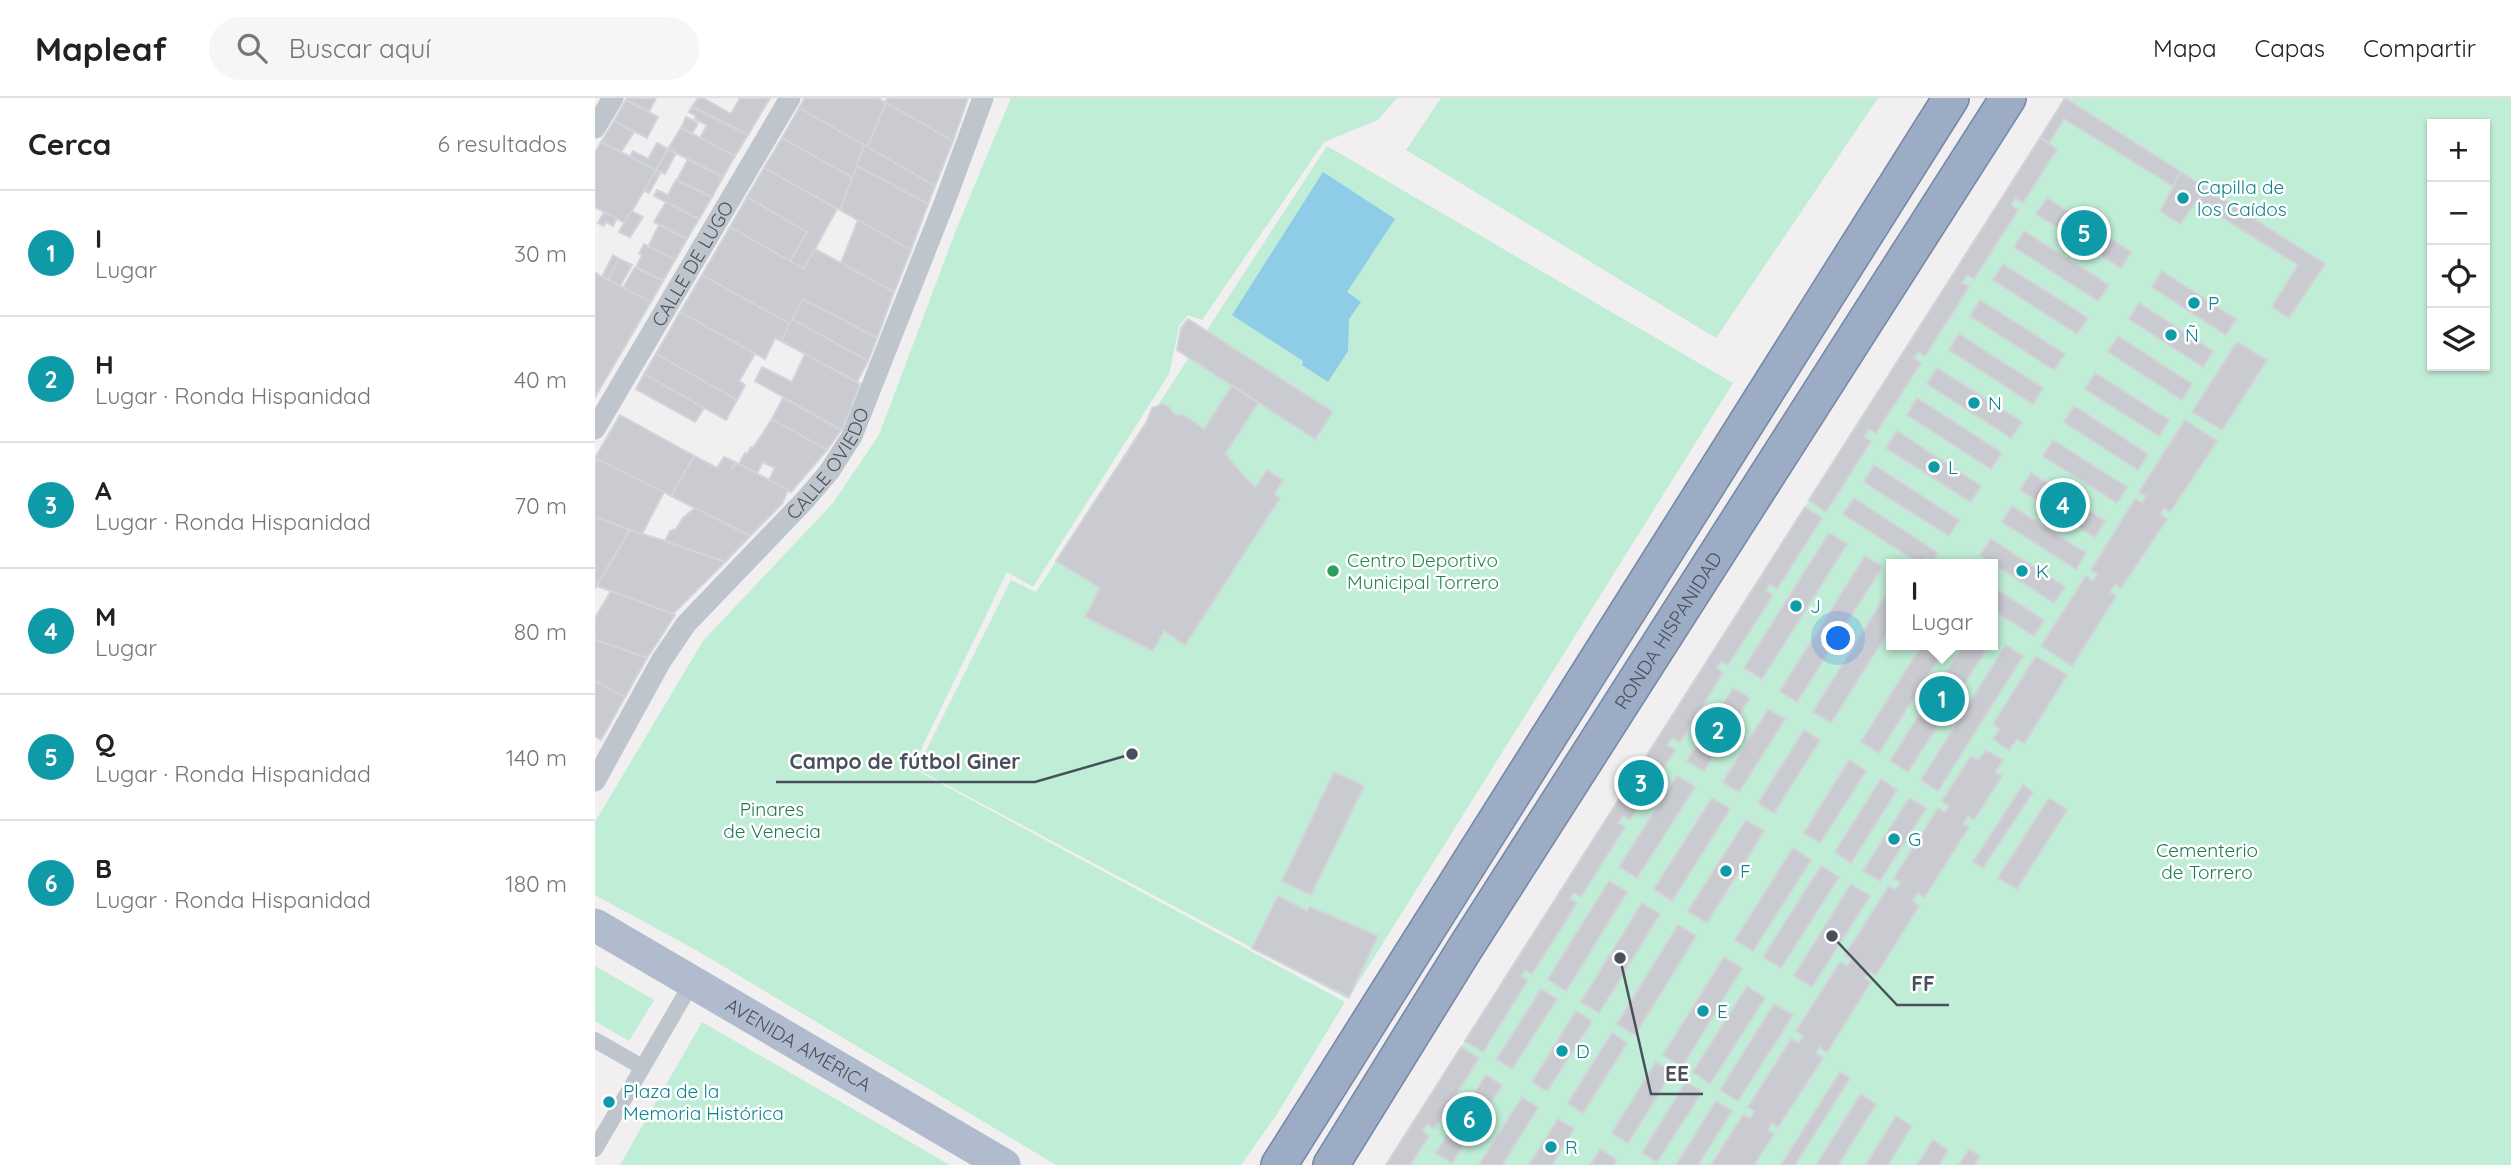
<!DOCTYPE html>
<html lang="es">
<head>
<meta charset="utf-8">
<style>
	:root { --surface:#fff; --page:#f6f6f6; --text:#222; --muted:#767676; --line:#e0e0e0; --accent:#0b8043 }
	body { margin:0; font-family:Quicksand,sans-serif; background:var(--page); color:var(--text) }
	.controls { position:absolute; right:21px; top:21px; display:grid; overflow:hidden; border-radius:0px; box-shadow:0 2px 5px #0004 }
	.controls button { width:63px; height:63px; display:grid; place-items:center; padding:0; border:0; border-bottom:2px solid var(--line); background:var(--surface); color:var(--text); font:35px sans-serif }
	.you { position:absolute; left:1244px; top:541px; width:24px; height:24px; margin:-18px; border:5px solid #fff; border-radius:50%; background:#1a73e8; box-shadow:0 0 0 10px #1a73e833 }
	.badge { display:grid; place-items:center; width:46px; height:46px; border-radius:50%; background:var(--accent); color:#fff; font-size:23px; font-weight:700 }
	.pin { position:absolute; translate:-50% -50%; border:4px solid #fff; box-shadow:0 2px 7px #0006 }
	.popup { position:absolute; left:1291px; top:461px; width:112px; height:91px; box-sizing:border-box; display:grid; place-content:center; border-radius:0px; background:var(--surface); filter:drop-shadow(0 2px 5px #0005); font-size:23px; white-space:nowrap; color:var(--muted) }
	.popup b { font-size:26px; color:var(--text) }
	.popup::after { content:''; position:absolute; left:50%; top:100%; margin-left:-14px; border:14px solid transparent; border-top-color:var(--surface) }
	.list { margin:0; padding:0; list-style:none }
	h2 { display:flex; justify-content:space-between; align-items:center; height:91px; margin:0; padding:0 28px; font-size:30px }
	h2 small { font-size:23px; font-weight:400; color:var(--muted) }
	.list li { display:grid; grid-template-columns:46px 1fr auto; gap:21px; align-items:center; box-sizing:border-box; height:126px; padding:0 28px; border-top:2px solid var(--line) }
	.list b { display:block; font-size:26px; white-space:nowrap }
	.list p { margin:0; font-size:23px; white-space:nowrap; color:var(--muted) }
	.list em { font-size:23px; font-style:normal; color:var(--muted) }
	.icon { flex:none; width:38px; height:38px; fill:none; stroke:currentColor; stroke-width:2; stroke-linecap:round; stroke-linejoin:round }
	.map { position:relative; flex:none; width:1916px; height:1067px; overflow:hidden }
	header { display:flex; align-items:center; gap:42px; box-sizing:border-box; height:98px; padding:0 35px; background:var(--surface); border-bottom:2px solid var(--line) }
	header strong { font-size:33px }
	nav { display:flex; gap:38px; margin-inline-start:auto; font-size:24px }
	.search { width:490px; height:63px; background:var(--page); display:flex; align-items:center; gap:18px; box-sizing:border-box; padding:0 24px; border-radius:38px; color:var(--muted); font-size:26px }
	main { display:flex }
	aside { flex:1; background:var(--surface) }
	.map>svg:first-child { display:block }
</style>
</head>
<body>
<header>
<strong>Mapleaf</strong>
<div class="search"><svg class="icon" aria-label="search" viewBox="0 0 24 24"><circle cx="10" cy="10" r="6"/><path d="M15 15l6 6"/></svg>Buscar aquí</div>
<nav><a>Mapa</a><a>Capas</a><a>Compartir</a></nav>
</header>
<main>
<aside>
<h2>Cerca<small>6 resultados</small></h2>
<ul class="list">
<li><span class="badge" style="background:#0f9aa8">1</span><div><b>I</b><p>Lugar</p></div><em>30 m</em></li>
<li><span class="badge" style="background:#0f9aa8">2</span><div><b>H</b><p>Lugar · Ronda Hispanidad</p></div><em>40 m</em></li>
<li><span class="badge" style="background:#0f9aa8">3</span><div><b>A</b><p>Lugar · Ronda Hispanidad</p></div><em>70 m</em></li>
<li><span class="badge" style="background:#0f9aa8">4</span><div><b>M</b><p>Lugar</p></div><em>80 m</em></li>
<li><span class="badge" style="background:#0f9aa8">5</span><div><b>Q</b><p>Lugar · Ronda Hispanidad</p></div><em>140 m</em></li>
<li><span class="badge" style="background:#0f9aa8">6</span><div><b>B</b><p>Lugar · Ronda Hispanidad</p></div><em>180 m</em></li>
</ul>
</aside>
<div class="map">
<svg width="1916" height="1067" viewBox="0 0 1916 1067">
	<rect width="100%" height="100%" fill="#f1efef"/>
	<g fill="#bfedd6" fill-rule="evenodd">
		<path d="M 416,0 L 802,0 L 783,22 L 729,44 L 607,222 L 593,217 L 584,228 L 574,276 L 438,489 L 412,474 L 317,670 L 750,904 L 682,1016 L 646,1067 L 461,1067 L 101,852 L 0,797 L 0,724 L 108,543 L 238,405 L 284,337 L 361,132 Z"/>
		<path d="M 846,0 L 1283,0 L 1121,240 L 811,52 Z"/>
		<path d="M 1470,0 L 1916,0 L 1916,1067 L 791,1067 ZM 1837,26 L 1890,26 L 1890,268 L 1837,268 ZM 1296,466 L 1398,466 L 1398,547 L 1296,547 Z"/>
		<path d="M 732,48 L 1138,285 L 753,901 L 322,671 L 416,482 L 441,494 Z"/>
		<path d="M 0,868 L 59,902 L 34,943 L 0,923 Z"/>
		<path d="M 107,924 L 355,1067 L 25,1067 Z"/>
	</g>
	<path fill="#8ecce8" d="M 728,74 L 800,121 L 752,194 L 766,204 L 754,221 L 753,253 L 733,284 L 707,267 L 708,263 L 637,217 Z"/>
	<g fill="#c9cbd1" stroke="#d3d4da" stroke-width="2">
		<path d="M 32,0 L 61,0 L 54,14 L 31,2 Z"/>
		<path d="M 103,0 L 108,0 L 136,16 L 145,0 L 175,0 L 153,37 L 97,9 Z"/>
		<path d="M 210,0 L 283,0 L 291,5 L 272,49 L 204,10 Z"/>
		<path d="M 293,0 L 373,0 L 358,43 L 290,4 Z"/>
		<path d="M 1470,0 L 1586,74 L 1578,88 L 1469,21 L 1454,45 L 1445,40 Z"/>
		<path d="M 31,2 L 63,19 L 52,40 L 19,23 Z"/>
		<path d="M 291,5 L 358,43 L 340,88 L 272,49 Z"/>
		<path d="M 97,9 L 153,37 L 140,58 L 105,40 L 112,27 L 100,21 L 101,18 L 94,14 Z"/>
		<path d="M 204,10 L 269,47 L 258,80 L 187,40 Z"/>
		<path d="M 91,19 L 103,25 L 97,36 L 86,30 Z"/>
		<path d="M 19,23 L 39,34 L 26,54 L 6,44 Z"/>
		<path d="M 86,30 L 140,58 L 128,79 L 73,51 Z"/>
		<path d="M 187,40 L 258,80 L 245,112 L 169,70 Z"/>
		<path d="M 1445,40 L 1462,51 L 1428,105 L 1420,100 L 1416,107 L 1423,112 L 1379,181 L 1372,177 L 1367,185 L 1374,189 L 1330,258 L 1323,254 L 1319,260 L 1326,265 L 1281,335 L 1274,331 L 1269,339 L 1276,343 L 1231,414 L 1214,402 Z"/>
		<path d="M 6,44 L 61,72 L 30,125 L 0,109 L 0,55 Z"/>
		<path d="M 62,45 L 73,51 L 61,72 L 35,59 L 38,53 L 53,61 Z"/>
		<path d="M 269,47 L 340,88 L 333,106 L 262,68 Z"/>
		<path d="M 73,51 L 81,55 L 70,76 L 61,72 Z"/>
		<path d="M 93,61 L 128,79 L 117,99 L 82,82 Z"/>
		<path d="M 262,68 L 333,106 L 316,152 L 245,112 Z"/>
		<path d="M 169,70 L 242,111 L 209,171 L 195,163 L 212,134 L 152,99 Z"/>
		<path d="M 61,72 L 66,74 L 54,95 L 49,93 Z"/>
		<path d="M 1586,74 L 1611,90 L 1585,126 L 1565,113 Z"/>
		<path d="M 81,82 L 117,99 L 104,121 L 59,98 L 62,92 L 73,97 Z"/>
		<path d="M 1611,90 L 1730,166 L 1694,220 L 1677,209 L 1703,167 L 1602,104 Z"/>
		<path d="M 152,99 L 212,134 L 195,163 L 135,129 Z"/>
		<path d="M 1452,100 L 1536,154 L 1526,170 L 1441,116 Z"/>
		<path d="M 71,104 L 104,121 L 92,141 L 59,124 Z"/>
		<path d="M 36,113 L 48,119 L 35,139 L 24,134 Z"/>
		<path d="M 9,114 L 22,120 L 18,128 L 11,124 L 9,128 L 3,125 Z"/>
		<path d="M 263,122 L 316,152 L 299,194 L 246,165 Z"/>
		<path d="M 64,127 L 92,141 L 80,162 L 53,149 Z"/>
		<path d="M 135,129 L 209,171 L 220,151 L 299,194 L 282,240 L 208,201 L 195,226 L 107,177 Z"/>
		<path d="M 1429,133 L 1514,187 L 1503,203 L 1419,149 Z"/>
		<path d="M 49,146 L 80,162 L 68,183 L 41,169 L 47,157 L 44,156 Z"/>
		<path d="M 18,157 L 24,161 L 13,182 L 7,179 Z"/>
		<path d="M 24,161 L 37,167 L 25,188 L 13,182 Z"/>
		<path d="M 1408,166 L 1493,220 L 1482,236 L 1398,182 Z"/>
		<path d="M 40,169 L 68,183 L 56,204 L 28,190 Z"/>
		<path d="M 1567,173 L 1641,221 L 1631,237 L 1557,189 Z"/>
		<path d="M 0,175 L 56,204 L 0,299 Z"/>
		<path d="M 107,177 L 195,226 L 186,243 L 180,240 L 170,261 L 85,214 Z"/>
		<path d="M 208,201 L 282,240 L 273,263 L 197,221 Z"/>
		<path d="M 1385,202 L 1470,256 L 1459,272 L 1375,218 Z"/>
		<path d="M 1544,205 L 1618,253 L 1608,269 L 1534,221 Z"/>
		<path d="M 85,214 L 160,256 L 144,283 L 150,287 L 142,302 L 61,256 Z"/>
		<path d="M 197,221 L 273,263 L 262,284 L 186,243 Z"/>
		<path d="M 593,221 L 738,314 L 720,341 L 582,252 L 586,230 Z"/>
		<path d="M 1364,236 L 1448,290 L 1438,306 L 1354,252 Z"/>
		<path d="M 1523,238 L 1597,286 L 1587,302 L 1513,254 Z"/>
		<path d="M 1642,244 L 1672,262 L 1627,332 L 1597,314 Z"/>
		<path d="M 61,256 L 142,302 L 131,322 L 49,276 Z"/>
		<path d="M 210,256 L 265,286 L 247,332 L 160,283 L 167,269 L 197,284 Z"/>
		<path d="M 1342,270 L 1427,324 L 1416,340 L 1332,286 Z"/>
		<path d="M 1500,275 L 1574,322 L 1564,338 L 1490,291 Z"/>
		<path d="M 49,276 L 109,310 L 100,324 L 41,291 Z"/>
		<path d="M 637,288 L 663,305 L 630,356 L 660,390 L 672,372 L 688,382 L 679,396 L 685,400 L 590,547 L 569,533 L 558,553 L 490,519 L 505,490 L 461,463 L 551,325 L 557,310 L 567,306 L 574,309 L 581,318 L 587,316 L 609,331 Z"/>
		<path d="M 188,300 L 246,332 L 232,352 L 177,321 Z"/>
		<path d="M 1322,300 L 1407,355 L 1396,371 L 1312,317 Z"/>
		<path d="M 1479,308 L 1553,356 L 1543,372 L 1469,324 Z"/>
		<path d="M 25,317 L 99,358 L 76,398 L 0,360 Z"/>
		<path d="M 177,321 L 232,352 L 196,394 L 174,382 L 180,370 L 168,364 L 162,375 L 144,366 L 150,355 L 152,356 L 156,349 L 158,350 Z"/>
		<path d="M 1590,322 L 1622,343 L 1575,414 L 1569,410 L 1565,416 L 1572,421 L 1526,490 L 1520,486 L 1515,494 L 1521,498 L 1477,568 L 1446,548 L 1491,478 L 1498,483 L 1502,476 L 1496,472 L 1540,401 L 1547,405 L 1551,398 L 1544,394 Z"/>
		<path d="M 1302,333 L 1386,388 L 1376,404 L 1291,350 Z"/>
		<path d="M 1458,342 L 1532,389 L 1522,405 L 1448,358 Z"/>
		<path d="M 99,358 L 122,370 L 129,359 L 140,364 L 136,371 L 142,365 L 193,392 L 187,406 L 155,438 L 76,398 Z"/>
		<path d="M 0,360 L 69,394 L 47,436 L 0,419 Z"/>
		<path d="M 1279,367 L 1364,422 L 1354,438 L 1269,384 Z"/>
		<path d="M 1436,375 L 1510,423 L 1500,439 L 1425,392 Z"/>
		<path d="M 1259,400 L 1343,455 L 1337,463 L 1331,460 L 1325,466 L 1248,416 Z"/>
		<path d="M 1417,408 L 1491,455 L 1481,471 L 1407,424 Z"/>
		<path d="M 1210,409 L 1227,420 L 1182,491 L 1175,486 L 1171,493 L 1178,497 L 1133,567 L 1126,563 L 1122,570 L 1128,575 L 1085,644 L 1077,640 L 1072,647 L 1080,652 L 1035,722 L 1028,718 L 1023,725 L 1030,729 L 986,799 L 979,795 L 975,801 L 982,805 L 937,876 L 930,872 L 926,878 L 933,882 L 888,954 L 870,943 Z"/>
		<path d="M 100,410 L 155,438 L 130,464 L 70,443 L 75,433 L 81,431 L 88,420 Z"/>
		<path d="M 0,419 L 35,432 L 0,490 Z"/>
		<path d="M 35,432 L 70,443 L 130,464 L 78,516 L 2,488 Z"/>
		<path d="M 1234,435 L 1252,446 L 1167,581 L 1149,570 Z"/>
		<path d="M 1396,441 L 1470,489 L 1459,505 L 1385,457 Z"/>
		<path d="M 1270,458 L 1287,469 L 1202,604 L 1185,593 Z"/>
		<path d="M 1296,489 L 1296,529 L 1236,625 L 1218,614 Z"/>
		<path d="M 1398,489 L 1449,522 L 1439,538 L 1398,512 Z"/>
		<path d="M 16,493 L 80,517 L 52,560 L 0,542 L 0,520 Z"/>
		<path d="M 0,542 L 52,560 L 30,599 L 0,583 Z"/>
		<path d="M 1327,547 L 1352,547 L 1284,655 L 1266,644 Z"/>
		<path d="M 1369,547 L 1394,547 L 1313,674 L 1295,663 Z"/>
		<path d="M 1411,547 L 1428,558 L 1343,693 L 1326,682 Z"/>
		<path d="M 1441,558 L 1472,577 L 1429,646 L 1422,641 L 1414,652 L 1398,641 L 1405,631 L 1398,626 Z"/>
		<path d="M 0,583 L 30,599 L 6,642 L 0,638 Z"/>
		<path d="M 1138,590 L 1155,600 L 1109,673 L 1092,663 Z"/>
		<path d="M 1173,611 L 1190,621 L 1144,694 L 1128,684 Z"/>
		<path d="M 1209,632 L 1225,642 L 1179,715 L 1163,705 Z"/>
		<path d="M 1391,652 L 1408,662 L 1400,674 L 1407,678 L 1379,722 L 1373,718 L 1368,726 L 1374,729 L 1329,800 L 1323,795 L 1318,803 L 1324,808 L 1281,877 L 1274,873 L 1270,880 L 1276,884 L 1232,954 L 1225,949 L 1221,955 L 1228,960 L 1183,1029 L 1177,1025 L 1173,1032 L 1179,1036 L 1159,1067 L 1116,1067 L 1148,1017 L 1155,1020 L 1160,1013 L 1153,1009 L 1196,941 L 1204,945 L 1208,938 L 1201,933 L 1245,864 L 1252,868 L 1257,861 L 1250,857 L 1294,788 L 1300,792 L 1306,785 L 1299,780 L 1343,710 L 1350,714 L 1354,708 L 1347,703 L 1376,658 L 1383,662 Z"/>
		<path d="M 1254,662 L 1271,673 L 1225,745 L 1209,735 Z"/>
		<path d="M 739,674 L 769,688 L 716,797 L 687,783 Z"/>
		<path d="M 1082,678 L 1100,689 L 1042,780 L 1024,769 Z"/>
		<path d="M 1286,681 L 1302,692 L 1256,765 L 1240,754 Z"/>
		<path d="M 1428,687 L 1438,694 L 1388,770 L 1378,764 Z"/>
		<path d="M 1117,700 L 1135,711 L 1077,803 L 1059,791 Z"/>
		<path d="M 1314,700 L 1331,710 L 1285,783 L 1268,773 Z"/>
		<path d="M 1454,700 L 1472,712 L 1422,791 L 1403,780 Z"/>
		<path d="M 1151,722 L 1169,733 L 1112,825 L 1093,813 Z"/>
		<path d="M 1198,750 L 1216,762 L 1158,853 L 1140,842 Z"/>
		<path d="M 1226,768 L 1244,779 L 1186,870 L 1168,859 Z"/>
		<path d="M 1014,783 L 1032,794 L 971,893 L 953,881 Z"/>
		<path d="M 1256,786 L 1275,798 L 1217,889 L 1199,878 Z"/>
		<path d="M 683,798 L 712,813 L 715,809 L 783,838 L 754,899 L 657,850 Z"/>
		<path d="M 1047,805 L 1065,816 L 1004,915 L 986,904 Z"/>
		<path d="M 1083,827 L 1101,838 L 1040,937 L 1022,926 Z"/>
		<path d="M 1129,859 L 1147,870 L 1087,969 L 1068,957 Z"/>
		<path d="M 1152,888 L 1170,900 L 1115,986 L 1098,974 Z"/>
		<path d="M 946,891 L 962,901 L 917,971 L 902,961 Z"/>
		<path d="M 1179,906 L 1198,917 L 1143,1003 L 1125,992 Z"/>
		<path d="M 981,913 L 997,923 L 952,993 L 937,984 Z"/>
		<path d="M 1017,935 L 1032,945 L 988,1015 L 973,1005 Z"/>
		<path d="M 866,949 L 884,960 L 839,1031 L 832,1026 L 827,1033 L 834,1038 L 815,1067 L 791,1067 Z"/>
		<path d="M 1061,964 L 1077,974 L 1033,1045 L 1017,1035 Z"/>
		<path d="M 1245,974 L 1255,980 L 1200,1067 L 1186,1067 Z"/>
		<path d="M 891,977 L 907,987 L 857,1065 L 841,1055 Z"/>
		<path d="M 1091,984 L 1107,994 L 1062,1064 L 1047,1055 Z"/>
		<path d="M 1266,996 L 1281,1006 L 1243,1067 L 1221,1067 Z"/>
		<path d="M 927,999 L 943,1010 L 907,1067 L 884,1067 Z"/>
		<path d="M 1121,1003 L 1137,1013 L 1103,1067 L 1081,1067 Z"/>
		<path d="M 1301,1018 L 1317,1028 L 1293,1067 L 1271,1067 Z"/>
		<path d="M 963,1021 L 979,1031 L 957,1067 L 934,1067 Z"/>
		<path d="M 1338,1042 L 1353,1052 L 1344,1067 L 1322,1067 Z"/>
		<path d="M 1005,1051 L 1022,1062 L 1018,1067 L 995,1067 Z"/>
		<path d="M 1374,1051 L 1385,1058 L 1379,1067 L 1364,1067 Z"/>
	</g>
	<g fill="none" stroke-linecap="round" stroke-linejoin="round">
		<defs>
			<g id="trunk">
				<path d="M 684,1067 L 1356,0"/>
				<path id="s4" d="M 736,1067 L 869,852 L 1413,0"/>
			</g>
		</defs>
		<use href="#trunk" stroke="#7487a8" stroke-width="38"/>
		<g stroke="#bec5cd" stroke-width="16">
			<path d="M 0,942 L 47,969"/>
			<path d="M 0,1051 L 98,883"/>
		</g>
		<g stroke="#bec5cd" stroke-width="21">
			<path d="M 0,30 L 18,0"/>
			<path id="s1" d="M 0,331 L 195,0"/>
			<path id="s2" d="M 0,683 L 66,563 L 91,526 L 210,402 L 234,374 L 257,338 L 350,103 L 388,0"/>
		</g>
		<path stroke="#b0bbcd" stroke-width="33" id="s3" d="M 0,827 L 409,1067"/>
		<use href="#trunk" stroke="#9cacc4" stroke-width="35"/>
	</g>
	<g fill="#0f9aa8" stroke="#fff" stroke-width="2.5">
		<circle cx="1588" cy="100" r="7"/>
		<circle cx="1599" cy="205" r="7"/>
		<circle cx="1576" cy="237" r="7"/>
		<circle cx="1379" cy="305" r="7"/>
		<circle cx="1339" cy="369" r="7"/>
		<circle cx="1427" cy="473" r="7"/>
		<circle cx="1201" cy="508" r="7"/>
		<circle cx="1299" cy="741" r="7"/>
		<circle cx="1131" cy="773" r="7"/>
		<circle cx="1108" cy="913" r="7"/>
		<circle cx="967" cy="953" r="7"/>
		<circle cx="14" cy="1004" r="7"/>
		<circle cx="956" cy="1049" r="7"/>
	</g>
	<circle fill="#2e9e5b" stroke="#fff" stroke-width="2.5" cx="738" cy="473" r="7"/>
	<g text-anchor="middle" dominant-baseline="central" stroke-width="5" stroke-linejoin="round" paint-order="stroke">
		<g font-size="19" fill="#0d838f" stroke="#fff" text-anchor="start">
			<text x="1602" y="89">Capilla de<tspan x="1602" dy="22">los Caídos</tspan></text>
			<text x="1613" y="205">P</text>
			<text x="1590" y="237">Ñ</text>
			<text x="1393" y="305">N</text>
			<text x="1353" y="369">L</text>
			<text x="1441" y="473">K</text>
			<text x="1215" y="508">J</text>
			<text x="1313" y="741">G</text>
			<text x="1145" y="773">F</text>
			<text x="1122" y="913">E</text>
			<text x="981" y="953">D</text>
			<text x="28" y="993">Plaza de la<tspan x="28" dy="22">Memoria Histórica</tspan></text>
			<text x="970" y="1049">R</text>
		</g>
		<g font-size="19" fill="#48505c" stroke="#fff">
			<text stroke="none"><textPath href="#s1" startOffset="192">CALLE DE LUGO</textPath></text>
			<text stroke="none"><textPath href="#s2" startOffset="397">CALLE OVIEDO</textPath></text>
			<text stroke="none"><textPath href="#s4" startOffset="632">RONDA HISPANIDAD</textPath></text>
			<text stroke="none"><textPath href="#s3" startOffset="236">AVENIDA AMÉRICA</textPath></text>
		</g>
		<g font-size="19" fill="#27864d" stroke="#fff" text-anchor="start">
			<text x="752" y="462">Centro Deportivo<tspan x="752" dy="22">Municipal Torrero</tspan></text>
		</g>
		<g font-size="19" fill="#1b7b55" stroke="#fff">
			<text x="177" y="711">Pinares<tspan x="177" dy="22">de Venecia</tspan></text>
			<text x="1612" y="752">Cementerio<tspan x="1612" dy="22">de Torrero</tspan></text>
		</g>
	</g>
	<path fill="none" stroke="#48505c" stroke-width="2.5" d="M537 656L440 684H181M1237 838L1302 907H1354M1025 860L1056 996H1108"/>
	<g fill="#48505c" stroke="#fff" stroke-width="2.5">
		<circle cx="537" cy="656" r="7"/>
		<circle cx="1237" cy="838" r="7"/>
		<circle cx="1025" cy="860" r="7"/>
	</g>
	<g font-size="21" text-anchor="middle" font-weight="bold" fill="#48505c" stroke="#fff" stroke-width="5" stroke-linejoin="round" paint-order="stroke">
		<text x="310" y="671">Campo de fútbol Giner</text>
		<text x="1328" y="893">FF</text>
		<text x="1082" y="983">EE</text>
	</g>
</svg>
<div class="controls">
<button>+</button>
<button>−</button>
<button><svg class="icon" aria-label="locate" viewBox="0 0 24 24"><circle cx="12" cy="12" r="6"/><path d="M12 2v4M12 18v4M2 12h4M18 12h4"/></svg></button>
<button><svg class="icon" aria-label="layers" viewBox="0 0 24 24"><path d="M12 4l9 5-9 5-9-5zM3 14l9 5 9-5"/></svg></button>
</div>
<div class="you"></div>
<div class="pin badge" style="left:1347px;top:601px;background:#0f9aa8">1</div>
<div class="popup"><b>I</b>Lugar</div>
<div class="pin badge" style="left:1123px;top:632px;background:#0f9aa8">2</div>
<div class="pin badge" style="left:1046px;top:685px;background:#0f9aa8">3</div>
<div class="pin badge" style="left:1468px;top:407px;background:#0f9aa8">4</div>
<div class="pin badge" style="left:1489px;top:135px;background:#0f9aa8">5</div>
<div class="pin badge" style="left:874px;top:1021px;background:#0f9aa8">6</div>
</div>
</main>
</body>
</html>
